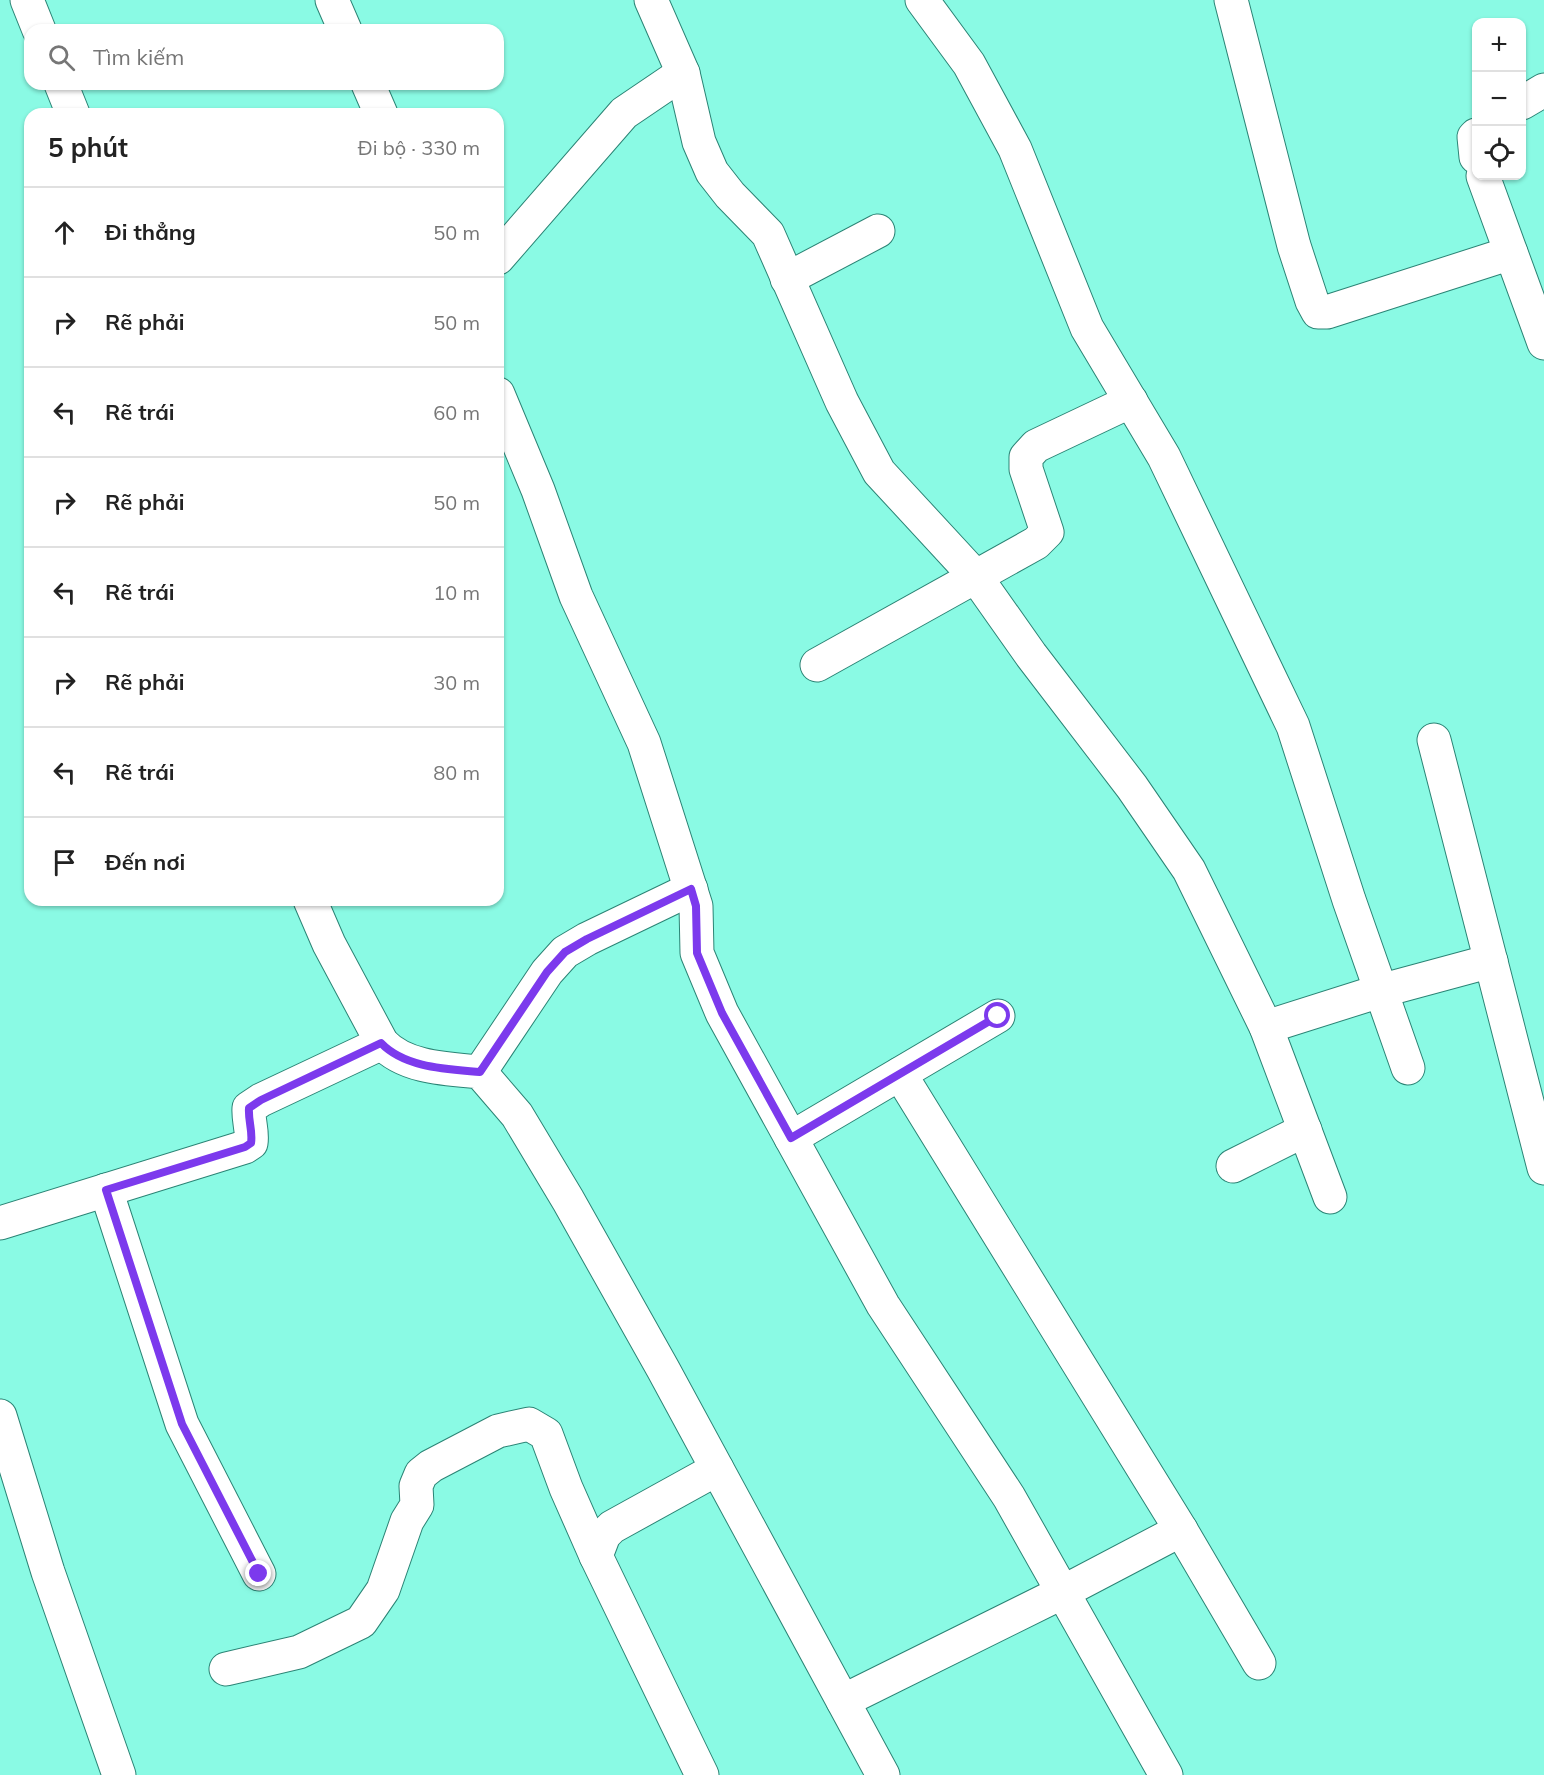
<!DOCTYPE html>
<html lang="vi">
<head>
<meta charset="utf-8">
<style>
	:root { --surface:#fff; --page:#f2f2f2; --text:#222; --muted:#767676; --line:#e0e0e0 }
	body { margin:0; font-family:Mulish,sans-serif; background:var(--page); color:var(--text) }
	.controls { position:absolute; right:18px; top:18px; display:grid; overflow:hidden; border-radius:12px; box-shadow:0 2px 4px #0004 }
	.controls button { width:54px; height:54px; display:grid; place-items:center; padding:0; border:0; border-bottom:2px solid var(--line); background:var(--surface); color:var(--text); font:30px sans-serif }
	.stop { position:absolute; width:18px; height:18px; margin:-14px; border:4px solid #7c3aed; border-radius:50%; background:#fff }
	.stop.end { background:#7c3aed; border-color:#fff; box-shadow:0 2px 6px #0008 }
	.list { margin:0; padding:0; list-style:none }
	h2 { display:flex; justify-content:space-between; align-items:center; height:78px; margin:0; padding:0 24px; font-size:26px }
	h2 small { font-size:20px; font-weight:400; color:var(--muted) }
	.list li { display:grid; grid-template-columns:39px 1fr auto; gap:18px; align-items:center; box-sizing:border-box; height:90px; padding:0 24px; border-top:2px solid var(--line) }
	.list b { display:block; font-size:22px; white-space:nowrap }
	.list em { font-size:20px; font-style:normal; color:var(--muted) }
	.icon { flex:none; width:33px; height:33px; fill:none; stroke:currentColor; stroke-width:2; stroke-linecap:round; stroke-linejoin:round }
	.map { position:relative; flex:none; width:1544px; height:1775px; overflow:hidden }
	.search { position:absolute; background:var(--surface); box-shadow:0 2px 4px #0004; left:24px; top:24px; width:480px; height:66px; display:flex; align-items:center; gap:15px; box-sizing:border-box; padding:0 21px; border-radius:18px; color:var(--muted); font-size:22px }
	.panel { position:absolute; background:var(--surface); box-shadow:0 2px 4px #0004; left:24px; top:108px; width:480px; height:798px; border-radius:18px }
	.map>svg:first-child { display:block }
</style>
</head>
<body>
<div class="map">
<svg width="1544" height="1775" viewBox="0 0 1544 1775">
	<rect width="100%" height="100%" fill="#8afae4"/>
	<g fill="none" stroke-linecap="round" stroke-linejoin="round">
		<defs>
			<g id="minor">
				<path d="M 27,0 L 39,30"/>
				<path d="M 332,0 L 345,30"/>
				<path d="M 651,0 L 683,73 L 699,142 L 712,172 L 730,195 L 768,234 L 842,402 L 879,472 L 976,577 L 1031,655 L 1132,787 L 1189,870 L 1266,1027 L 1330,1197"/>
				<path d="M 922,0 L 969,64 L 1015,149 L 1087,328 L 1164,457 L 1293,726 L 1349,900 L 1408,1068"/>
				<path d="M 1231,0 L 1294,246 L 1312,301 L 1318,312 L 1327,312 L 1511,253"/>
				<path d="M 61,84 L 73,114"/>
				<path d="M 368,84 L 381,114"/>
				<path d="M 1522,103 L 1544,90"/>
				<path d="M 1476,135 L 1474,137 L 1476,157"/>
				<path d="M 1483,176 L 1544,343"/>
				<path d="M 498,258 L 624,113 L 683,73"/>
				<path d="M 787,279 L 878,231"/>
				<path d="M 498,394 L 538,490 L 576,596 L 644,743 L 696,906 L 697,953 L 722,1013 L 883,1305 L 1009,1497 L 1166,1775"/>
				<path d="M 817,665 L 1036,543 L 1047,532 L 1026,469 L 1026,457 L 1036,446 L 1131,401"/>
				<path d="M 1434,740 L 1544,1168"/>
				<path d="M 310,900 L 329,944 L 382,1043 C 405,1068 447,1069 480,1072 L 517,1115 L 568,1200 L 663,1369 L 883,1775"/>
				<path d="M 1266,1027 L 1380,991 L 1491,961"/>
				<path d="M 480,1072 L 547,972 L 565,952 L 587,939 L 691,889"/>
				<path d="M 900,1074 L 1181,1530 L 1259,1663"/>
				<path d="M 791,1138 L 998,1016"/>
				<path d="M 1233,1166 L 1305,1130"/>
				<path d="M 106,1190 L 182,1424 L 259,1574"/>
				<path d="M 0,1223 L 245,1147 L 251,1143 C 253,1131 248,1121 249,1108 L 261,1100 L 382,1043"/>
				<path d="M 0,1416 L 48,1572 L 119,1775"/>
				<path d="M 596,1556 L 604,1535 L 612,1527 L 717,1469"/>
				<path d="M 226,1669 L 299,1652 L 361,1622 L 383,1590 L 407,1521 L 417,1505 L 416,1486 L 421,1474 L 431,1466 L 498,1431 L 529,1424 L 546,1434 L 566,1488 L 596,1556 L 702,1775"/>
				<path d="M 843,1701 L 1061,1593 L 1181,1530"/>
			</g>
		</defs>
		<use href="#minor" stroke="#2b8475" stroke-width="35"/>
		<use href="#minor" stroke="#fff" stroke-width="33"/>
	</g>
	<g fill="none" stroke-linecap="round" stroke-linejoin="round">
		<path stroke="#7c3aed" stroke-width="8" d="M 259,1574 L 182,1424 L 106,1190 L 245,1147 L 251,1143 C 253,1131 248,1121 249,1108 L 261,1100 L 381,1043 C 405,1068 447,1069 480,1072 L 547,972 L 565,952 L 587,939 L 691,889 L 696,906 L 697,953 L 722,1013 L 791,1138 L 998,1016"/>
	</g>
</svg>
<div class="controls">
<button>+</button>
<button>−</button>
<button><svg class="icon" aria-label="locate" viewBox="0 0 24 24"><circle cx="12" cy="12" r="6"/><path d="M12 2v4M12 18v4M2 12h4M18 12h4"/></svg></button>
</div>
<div class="stop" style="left:998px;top:1016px"></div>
<div class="stop end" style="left:259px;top:1574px"></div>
<div class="search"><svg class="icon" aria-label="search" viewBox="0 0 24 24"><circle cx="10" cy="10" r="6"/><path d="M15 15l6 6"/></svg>Tìm kiếm</div>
<section class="panel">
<h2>5 phút<small>Đi bộ · 330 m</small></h2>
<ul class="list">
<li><svg class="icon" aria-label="ahead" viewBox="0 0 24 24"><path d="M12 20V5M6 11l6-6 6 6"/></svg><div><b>Đi thẳng</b></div><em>50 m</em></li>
<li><svg class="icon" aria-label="right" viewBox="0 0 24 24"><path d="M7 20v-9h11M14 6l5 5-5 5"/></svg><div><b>Rẽ phải</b></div><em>50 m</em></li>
<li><svg class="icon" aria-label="left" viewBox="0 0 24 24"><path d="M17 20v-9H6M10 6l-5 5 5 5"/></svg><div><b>Rẽ trái</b></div><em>60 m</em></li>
<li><svg class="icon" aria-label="right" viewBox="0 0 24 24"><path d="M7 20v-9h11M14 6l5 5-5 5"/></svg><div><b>Rẽ phải</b></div><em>50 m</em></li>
<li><svg class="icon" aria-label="left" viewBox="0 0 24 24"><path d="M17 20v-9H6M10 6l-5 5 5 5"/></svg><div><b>Rẽ trái</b></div><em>10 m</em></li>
<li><svg class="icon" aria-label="right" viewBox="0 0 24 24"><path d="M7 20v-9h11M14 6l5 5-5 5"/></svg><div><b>Rẽ phải</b></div><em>30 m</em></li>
<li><svg class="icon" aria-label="left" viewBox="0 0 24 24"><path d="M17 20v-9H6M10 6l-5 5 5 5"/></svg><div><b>Rẽ trái</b></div><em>80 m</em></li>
<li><svg class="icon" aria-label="arrive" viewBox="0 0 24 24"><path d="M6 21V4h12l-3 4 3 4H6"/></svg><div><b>Đến nơi</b></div></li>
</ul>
</section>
</div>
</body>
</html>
